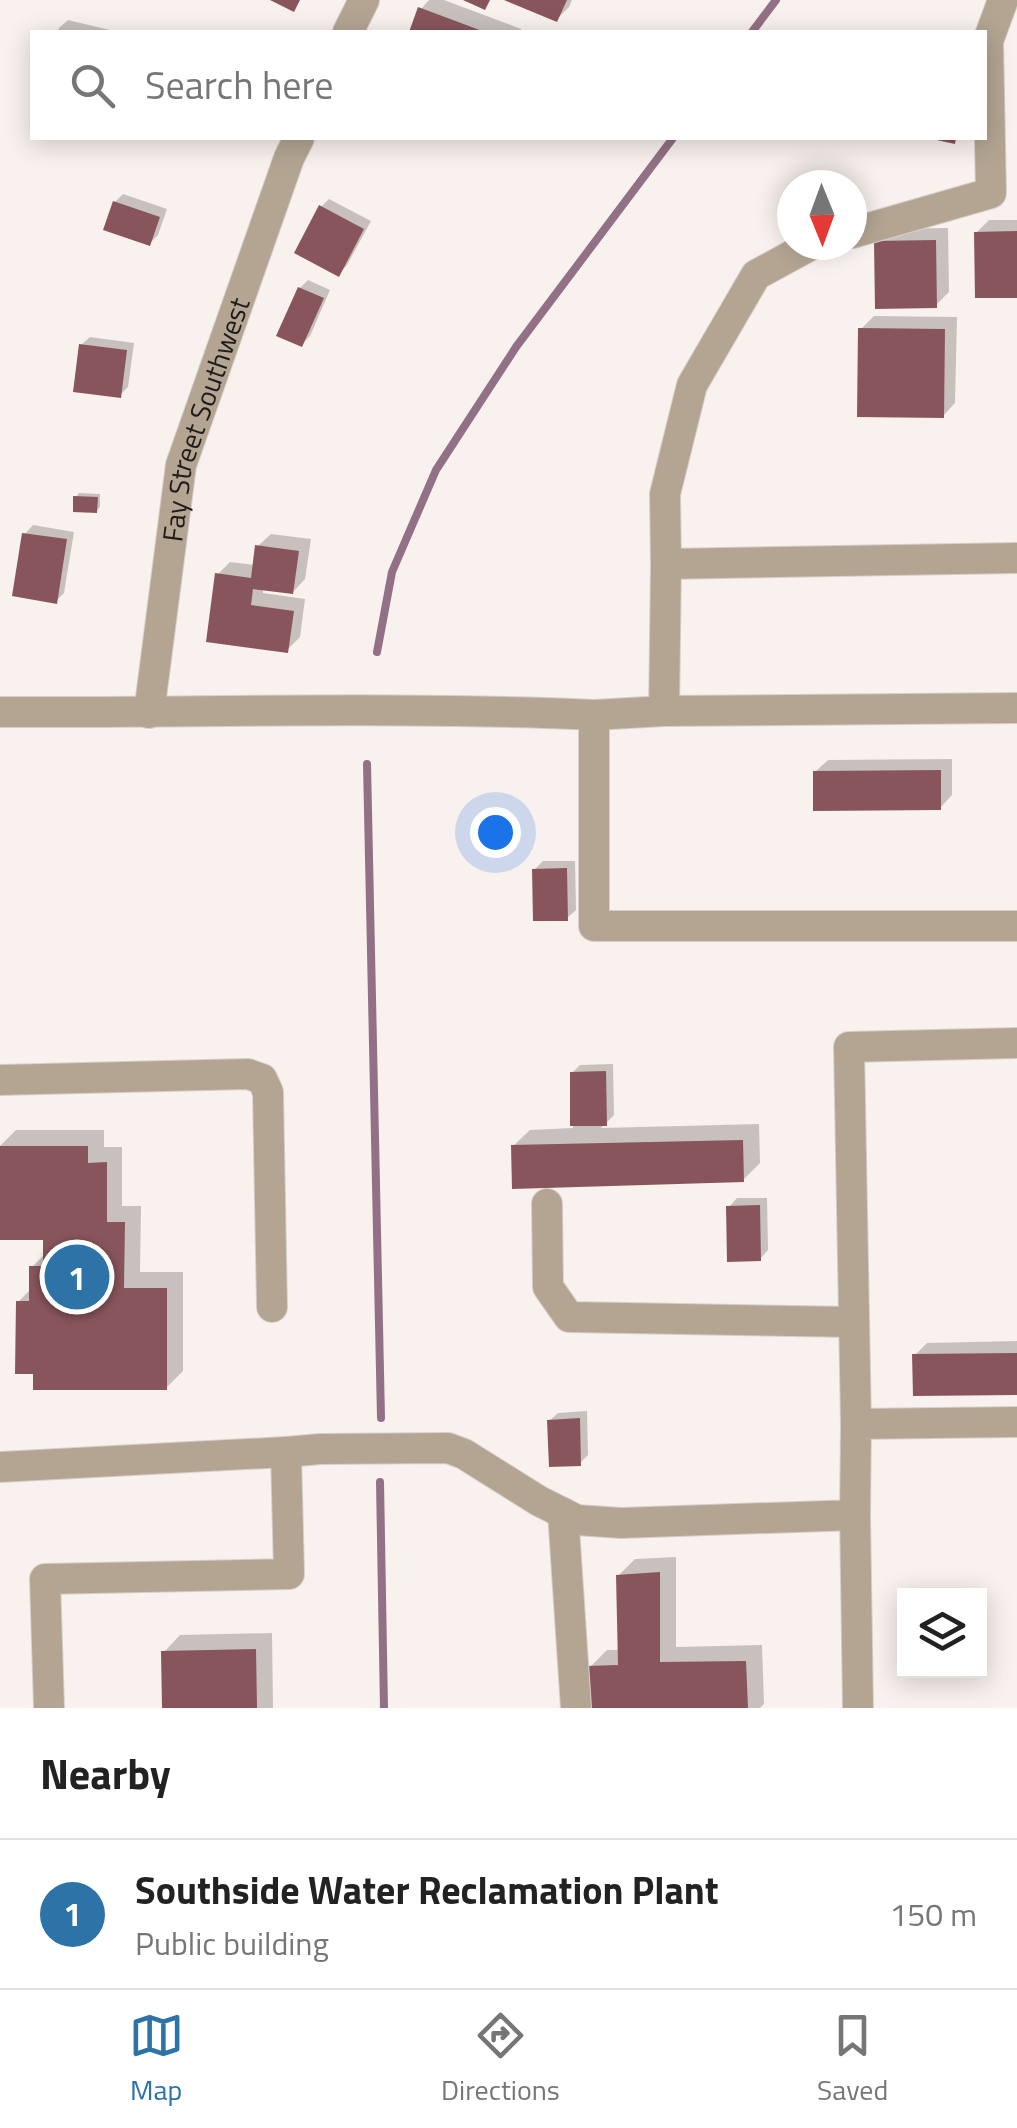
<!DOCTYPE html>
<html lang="en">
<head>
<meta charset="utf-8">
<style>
	:root { --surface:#fff; --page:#f2f2f2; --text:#222; --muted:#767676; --line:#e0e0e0; --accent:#2d73a8 }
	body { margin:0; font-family:"Titillium Web",sans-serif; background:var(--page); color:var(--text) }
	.controls { position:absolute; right:30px; bottom:30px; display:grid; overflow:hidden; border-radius:0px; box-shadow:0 5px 25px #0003 }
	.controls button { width:90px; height:90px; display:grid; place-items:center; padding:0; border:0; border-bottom:2px solid var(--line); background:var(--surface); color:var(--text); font:50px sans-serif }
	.compass { position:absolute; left:777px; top:170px; width:90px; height:90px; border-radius:50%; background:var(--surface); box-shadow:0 5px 25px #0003; rotate:179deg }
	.you { position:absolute; left:495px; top:832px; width:35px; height:35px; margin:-25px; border:8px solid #fff; border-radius:50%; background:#1a73e8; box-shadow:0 0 0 15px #1a73e833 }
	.badge { display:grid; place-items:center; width:65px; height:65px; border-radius:50%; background:var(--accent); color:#fff; font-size:32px; font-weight:700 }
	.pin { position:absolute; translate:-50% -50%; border:5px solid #fff; box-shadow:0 2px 10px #0006 }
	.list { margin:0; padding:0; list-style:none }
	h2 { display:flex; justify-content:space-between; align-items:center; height:130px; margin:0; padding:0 40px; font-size:42px }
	h2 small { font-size:32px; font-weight:400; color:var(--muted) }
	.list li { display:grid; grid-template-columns:65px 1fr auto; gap:30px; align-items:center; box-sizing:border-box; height:150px; padding:0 40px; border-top:2px solid var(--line) }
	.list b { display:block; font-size:38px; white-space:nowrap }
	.list p { margin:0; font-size:32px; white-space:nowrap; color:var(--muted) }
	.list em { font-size:32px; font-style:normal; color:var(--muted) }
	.icon { flex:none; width:55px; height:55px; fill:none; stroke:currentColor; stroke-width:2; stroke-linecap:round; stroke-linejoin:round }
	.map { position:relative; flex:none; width:1017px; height:1708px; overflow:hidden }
	.search { position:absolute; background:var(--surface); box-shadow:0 5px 25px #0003; left:30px; right:30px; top:30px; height:110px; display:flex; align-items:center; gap:25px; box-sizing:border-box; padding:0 35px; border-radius:0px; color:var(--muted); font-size:38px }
	.sheet { height:280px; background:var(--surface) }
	nav { display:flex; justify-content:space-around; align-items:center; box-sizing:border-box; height:140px; border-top:2px solid var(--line); background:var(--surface); font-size:28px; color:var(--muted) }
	nav a { display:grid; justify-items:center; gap:5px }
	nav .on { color:var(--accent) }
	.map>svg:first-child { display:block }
</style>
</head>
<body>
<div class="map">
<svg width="1017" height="1708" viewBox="0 0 1017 1708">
	<rect width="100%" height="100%" fill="#f9f1ed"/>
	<g fill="#0003">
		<path d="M 429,0 L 444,0 L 521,29 L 520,32 L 412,32 L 421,9 Z"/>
		<path d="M 510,0 L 572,0 L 569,7 L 556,20 Z"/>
		<path d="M 68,20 L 118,32 L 58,32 L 59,28 Z"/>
		<path d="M 123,194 L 167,209 L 158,235 L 150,243 L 115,202 Z"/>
		<path d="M 329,199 L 371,221 L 347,265 L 339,274 L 321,207 Z"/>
		<path d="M 989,220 L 1017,220 L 1017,295 L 976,233 Z"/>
		<path d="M 948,228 L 949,292 L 936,305 L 876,242 L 889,229 Z"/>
		<path d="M 308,280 L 330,290 L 310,336 L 302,344 L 300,288 Z"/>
		<path d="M 874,316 L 957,317 L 955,403 L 943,416 L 861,329 Z"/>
		<path d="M 90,337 L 134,343 L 128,387 L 120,395 L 81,345 Z"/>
		<path d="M 79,493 L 100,494 L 100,507 L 96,511 L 76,497 Z"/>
		<path d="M 33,525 L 74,532 L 64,593 L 56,601 L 25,534 Z"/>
		<path d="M 271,534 L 311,539 L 305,579 L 293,592 L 263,588 L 263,593 L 305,599 L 300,637 L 287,650 L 218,574 L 230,562 L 255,565 L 258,546 Z"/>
		<path d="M 952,759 L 952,795 L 940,808 L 815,772 L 828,760 Z"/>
		<path d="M 543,861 L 575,861 L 576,910 L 567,918 L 534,870 Z"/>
		<path d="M 613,1064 L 614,1115 L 601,1128 L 759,1124 L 760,1163 L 743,1180 L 513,1146 L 530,1130 L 573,1128 L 572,1073 L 580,1065 Z"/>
		<path d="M 16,1130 L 104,1130 L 104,1147 L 122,1147 L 122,1206 L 141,1206 L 140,1272 L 183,1272 L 183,1371 L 166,1388 L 35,1371 L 18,1302 L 32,1288 L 32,1267 L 46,1253 L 46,1238 L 0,1221 L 0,1146 Z"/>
		<path d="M 737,1198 L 767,1198 L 768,1250 L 760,1259 L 729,1207 Z"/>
		<path d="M 1017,1341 L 1017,1392 L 914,1356 L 927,1343 Z"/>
		<path d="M 587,1411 L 588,1455 L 580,1463 L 549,1421 L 558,1413 Z"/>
		<path d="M 676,1557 L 676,1647 L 762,1645 L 764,1704 L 760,1708 L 590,1708 L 590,1667 L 607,1650 L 620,1650 L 618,1576 L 635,1559 Z"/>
		<path d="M 272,1633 L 273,1708 L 165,1708 L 164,1652 L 180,1635 Z"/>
	</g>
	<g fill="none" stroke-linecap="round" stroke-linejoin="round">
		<g stroke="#927085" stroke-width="8">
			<path d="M 752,32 L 776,0"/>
			<path d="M 377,652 L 392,572 L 436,470 L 516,347 L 673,138"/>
			<path d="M 367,764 L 381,1418"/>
			<path d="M 380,1482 L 384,1708"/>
		</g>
	</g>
	<g fill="#89555c">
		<path d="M 270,0 L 300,0 L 294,12 Z"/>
		<path d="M 463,0 L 490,0 L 485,10 Z"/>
		<path d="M 504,0 L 567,0 L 557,22 Z"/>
		<path d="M 418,7 L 485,32 L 409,32 Z"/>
		<path d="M 932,138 L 956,138 L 955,144 L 932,139 Z"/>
		<path d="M 113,201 L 160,217 L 150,246 L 103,230 Z"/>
		<path d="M 319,205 L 364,229 L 339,277 L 294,253 Z"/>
		<path d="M 1017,231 L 1017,298 L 975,298 L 974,232 Z"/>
		<path d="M 936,240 L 937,308 L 875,309 L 874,241 Z"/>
		<path d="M 298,287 L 324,298 L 302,347 L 276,336 Z"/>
		<path d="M 858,328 L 945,329 L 944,418 L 857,417 Z"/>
		<path d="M 79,344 L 127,350 L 121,398 L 73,392 Z"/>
		<path d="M 73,496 L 98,497 L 97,513 L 73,512 Z"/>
		<path d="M 22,533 L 67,539 L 57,604 L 12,596 Z"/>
		<path d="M 255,545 L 299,551 L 293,594 L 253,589 L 251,605 L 294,611 L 288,653 L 206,642 L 215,573 L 251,578 Z"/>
		<path d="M 941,770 L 941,810 L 813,811 L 813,771 Z"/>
		<path d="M 567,868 L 568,921 L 533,921 L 532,869 Z"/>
		<path d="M 606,1071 L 607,1126 L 570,1126 L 570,1072 Z"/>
		<path d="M 743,1140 L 744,1182 L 512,1189 L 511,1145 Z"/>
		<path d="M 0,1146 L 88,1146 L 88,1163 L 107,1162 L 107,1222 L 125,1222 L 124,1288 L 167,1288 L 167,1390 L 33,1390 L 33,1374 L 15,1374 L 16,1301 L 29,1301 L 29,1266 L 43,1266 L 43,1240 L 0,1240 Z"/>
		<path d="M 760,1205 L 761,1261 L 727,1262 L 726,1206 Z"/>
		<path d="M 1017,1353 L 1017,1395 L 913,1396 L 912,1354 Z"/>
		<path d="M 580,1418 L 581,1466 L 549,1467 L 547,1420 Z"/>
		<path d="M 660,1572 L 660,1662 L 746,1661 L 748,1708 L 588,1708 L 587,1666 L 618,1665 L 616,1575 Z"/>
		<path d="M 256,1649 L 257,1708 L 162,1708 L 161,1651 Z"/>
	</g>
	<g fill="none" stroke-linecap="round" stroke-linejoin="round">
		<defs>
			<g id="minor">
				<path d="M 348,32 L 364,0"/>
				<path d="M 852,233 L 991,193 L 988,41 L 1003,0"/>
				<path d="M 666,564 L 665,494 L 692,385 L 756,275 L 811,245"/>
				<path d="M 664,711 L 1017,708"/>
				<path d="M 0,712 C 198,713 396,706 594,715 L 594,926 L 1017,926"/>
				<path id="s1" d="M 149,713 L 181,465 L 289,158 L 299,138"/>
				<path d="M 594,715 L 664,711 L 666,564 L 1017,558"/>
				<path d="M 0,1080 L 248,1074 L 262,1079 L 268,1092 L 272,1307"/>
				<path d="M 547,1204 L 548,1287 L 569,1317 L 854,1322"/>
				<path d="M 856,1424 L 849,1047 L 1017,1043"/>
				<path d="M 0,1467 L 286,1452"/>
				<path d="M 563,1513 L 576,1708"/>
				<path d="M 855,1515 L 858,1708"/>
				<path d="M 49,1708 L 45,1579 L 289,1574 L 286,1452 L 320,1449 L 448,1448 L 464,1454 L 539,1501 L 577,1520 L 621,1523 L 855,1515 L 856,1424 L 1017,1422"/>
			</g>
		</defs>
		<use href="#minor" stroke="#d6cfcb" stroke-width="32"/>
		<use href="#minor" stroke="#b3a592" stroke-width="30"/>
	</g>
	<g text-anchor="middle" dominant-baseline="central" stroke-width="10" stroke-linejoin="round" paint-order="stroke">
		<g font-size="28" fill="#1f1c1b" stroke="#f9f1ed">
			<text stroke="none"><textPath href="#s1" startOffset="300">Fay Street Southwest</textPath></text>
		</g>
	</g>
</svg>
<div class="controls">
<button><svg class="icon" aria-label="layers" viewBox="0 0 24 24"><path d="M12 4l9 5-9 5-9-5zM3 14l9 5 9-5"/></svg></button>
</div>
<svg class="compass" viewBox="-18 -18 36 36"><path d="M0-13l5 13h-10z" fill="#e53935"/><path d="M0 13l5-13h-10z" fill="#767676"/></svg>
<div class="you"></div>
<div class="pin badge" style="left:77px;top:1277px">1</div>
<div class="search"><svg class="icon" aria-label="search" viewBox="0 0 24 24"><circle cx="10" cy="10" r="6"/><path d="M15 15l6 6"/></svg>Search here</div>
</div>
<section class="sheet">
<h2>Nearby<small></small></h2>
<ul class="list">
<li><span class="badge">1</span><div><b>Southside Water Reclamation Plant</b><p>Public building</p></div><em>150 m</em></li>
</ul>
</section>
<nav>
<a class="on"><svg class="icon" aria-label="map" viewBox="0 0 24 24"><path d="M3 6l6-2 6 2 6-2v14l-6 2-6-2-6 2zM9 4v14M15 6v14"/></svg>Map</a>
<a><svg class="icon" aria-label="directions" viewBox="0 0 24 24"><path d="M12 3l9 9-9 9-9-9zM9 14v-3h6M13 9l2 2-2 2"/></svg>Directions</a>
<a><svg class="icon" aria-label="saved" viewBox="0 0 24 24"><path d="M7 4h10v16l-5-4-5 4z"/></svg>Saved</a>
</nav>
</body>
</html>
